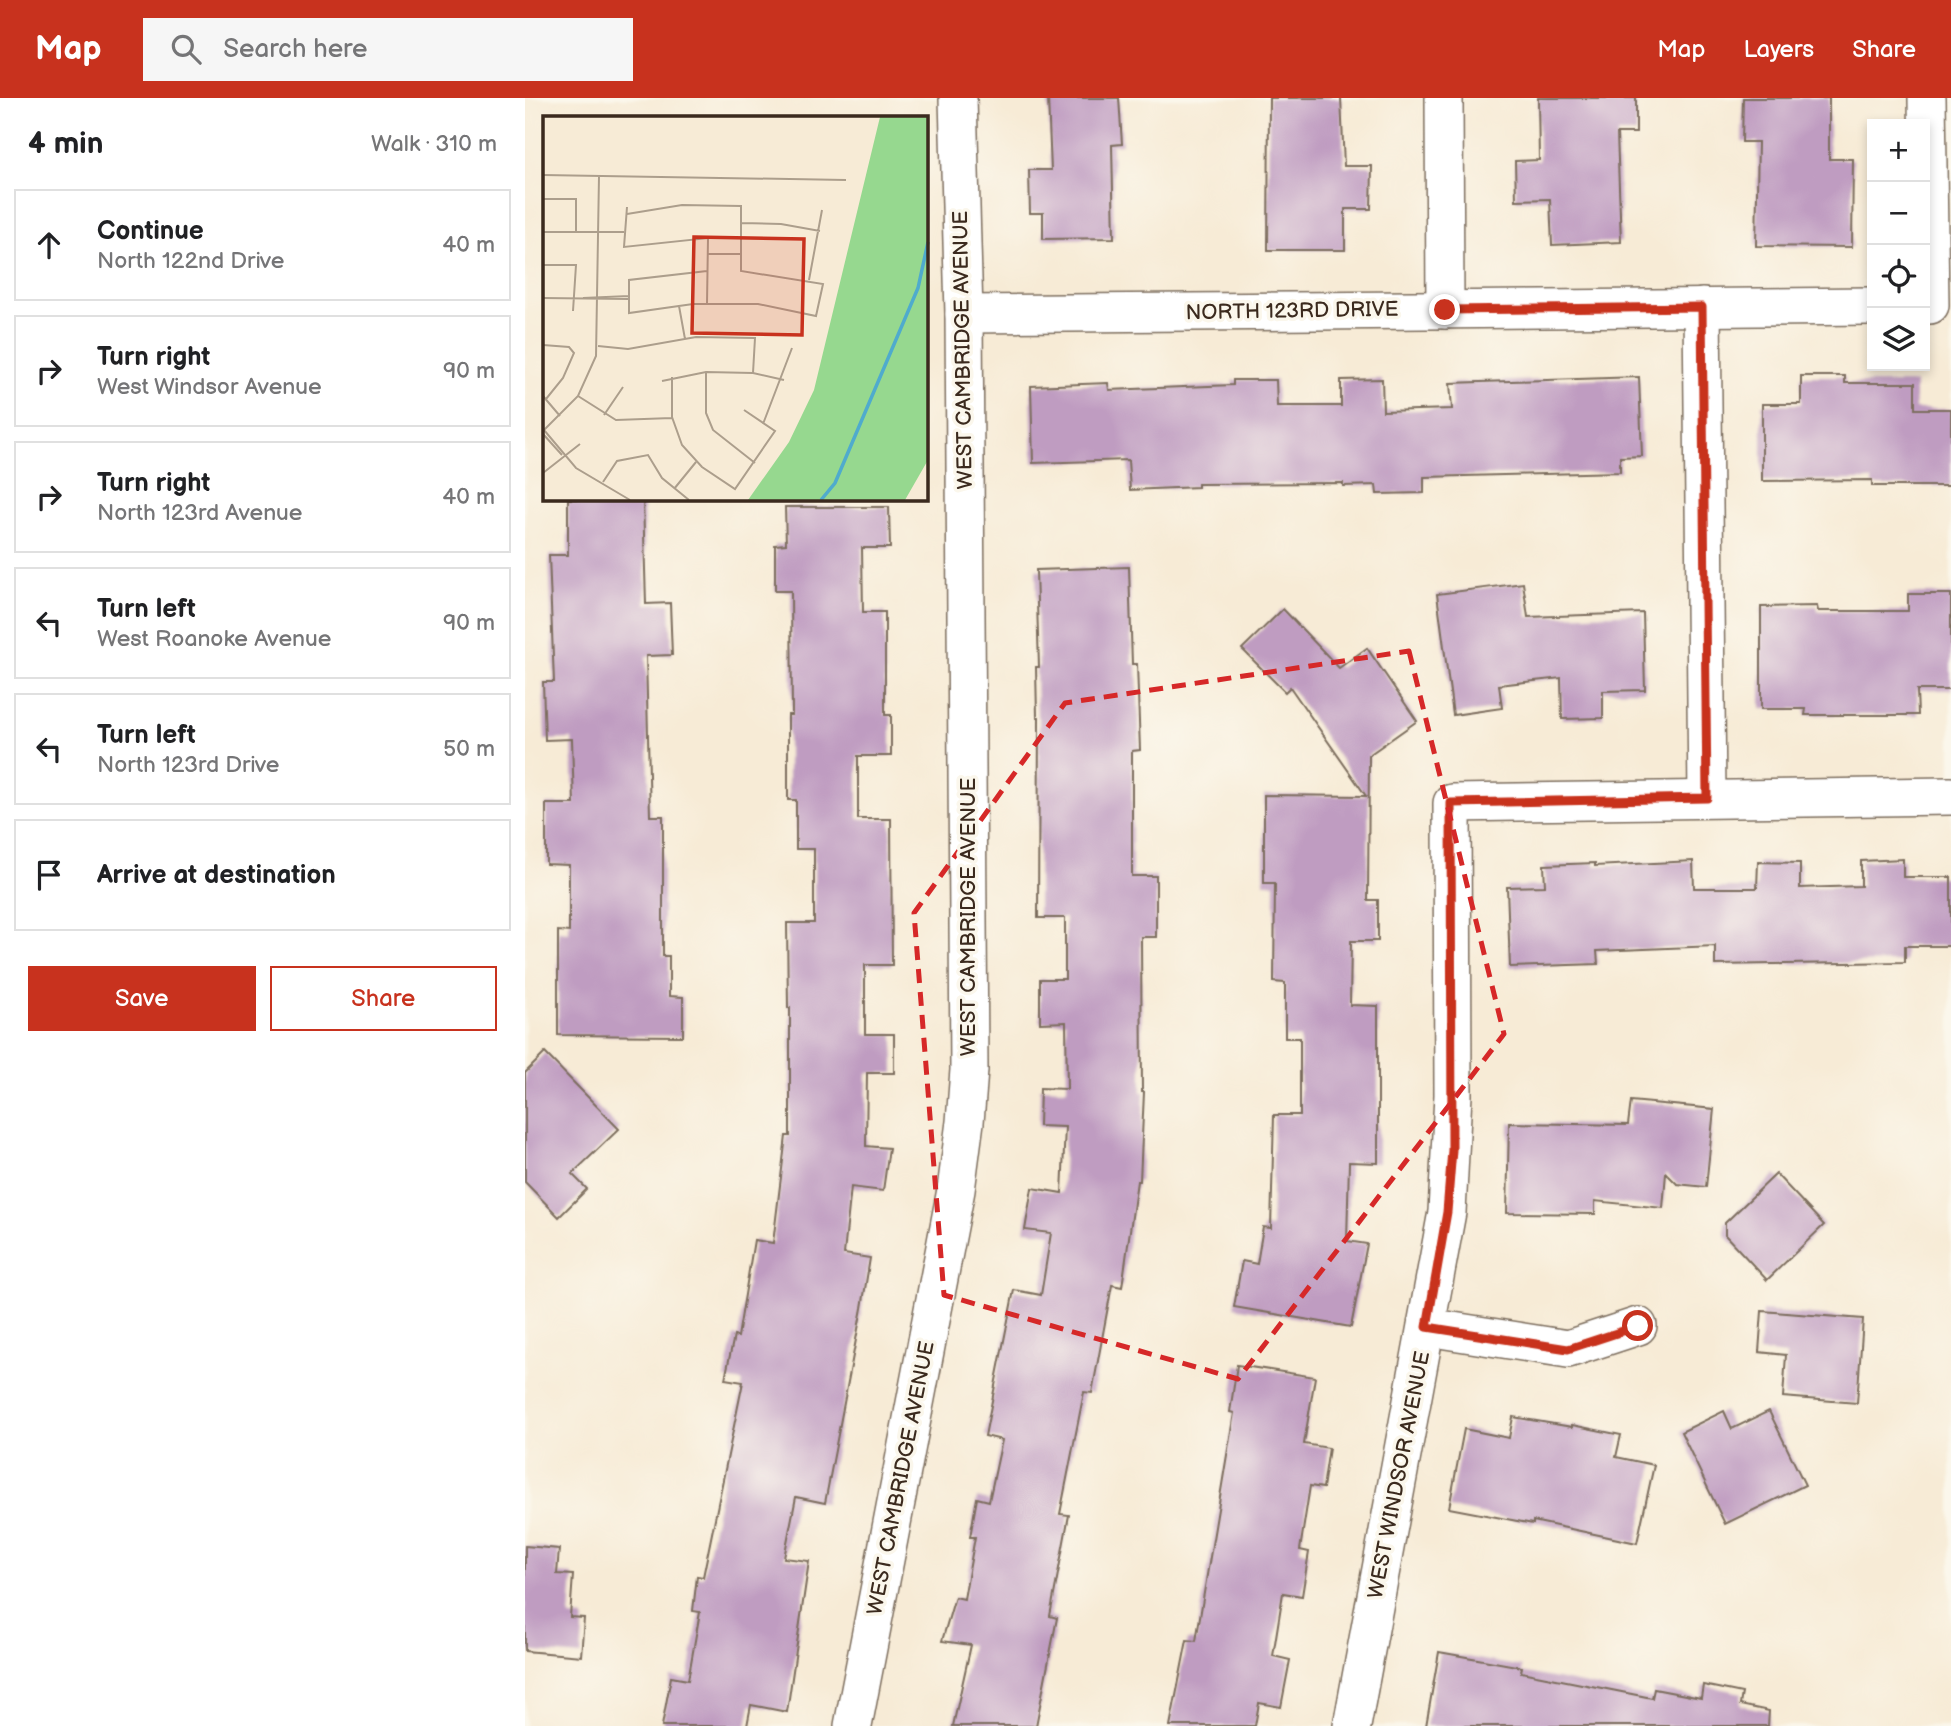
<!DOCTYPE html>
<html lang="en">
<head>
<meta charset="utf-8">
<style>
	:root { --surface:#fff; --page:#f6f6f6; --text:#202124; --muted:#757577; --line:#e0e0e0; --accent:#c8321e }
	body { margin:0; font-family:"Balsamiq Sans",sans-serif; background:var(--page); color:var(--text) }
	.controls { position:absolute; right:21px; top:21px; display:grid; overflow:hidden; border-radius:0px; box-shadow:0 4px 10px #0003 }
	.controls button { width:63px; height:63px; display:grid; place-items:center; padding:0; border:0; border-bottom:2px solid var(--line); background:var(--surface); color:var(--text); font:35px sans-serif }
	.stop { position:absolute; width:21px; height:21px; margin:-16px; border:5px solid #c8321e; border-radius:50%; background:#fff }
	.stop.end { background:#c8321e; border-color:#fff; box-shadow:0 2px 7px #0008 }
	.list { margin:0; padding:0; list-style:none }
	h2 { display:flex; justify-content:space-between; align-items:center; height:91px; margin:0; padding:0 28px; font-size:30px }
	h2 small { font-size:23px; font-weight:400; color:var(--muted) }
	.list li { display:grid; grid-template-columns:46px 1fr auto; gap:21px; align-items:center; box-sizing:border-box; height:112px; margin:0 14px 14px; padding:0 14px; border:2px solid var(--line); border-radius:0px }
	.list b { display:block; font-size:26px; white-space:nowrap }
	.list p { margin:0; font-size:23px; white-space:nowrap; color:var(--muted) }
	.list em { font-size:23px; font-style:normal; color:var(--muted) }
	.actions { display:flex; gap:14px; padding:21px 28px }
	.actions a { flex:1; padding:16px 0; border:2px solid var(--accent); border-radius:0px; text-align:center; font-size:24px; color:var(--accent) }
	.actions .main { background:var(--accent); color:#fff }
	.icon { flex:none; width:38px; height:38px; fill:none; stroke:currentColor; stroke-width:2; stroke-linecap:round; stroke-linejoin:round }
	.map { position:relative; flex:none; width:1426px; height:1628px; overflow:hidden }
	header { display:flex; align-items:center; gap:42px; box-sizing:border-box; height:98px; padding:0 35px; background:var(--accent); color:#fff }
	header strong { font-size:33px }
	nav { display:flex; gap:38px; margin-inline-start:auto; font-size:24px }
	.search { width:490px; height:63px; background:var(--page); display:flex; align-items:center; gap:18px; box-sizing:border-box; padding:0 24px; border-radius:0px; color:var(--muted); font-size:26px }
	main { display:flex }
	aside { flex:1; background:var(--surface) }
	.map>svg:first-child { display:block }
</style>
</head>
<body>
<header>
<strong>Map</strong>
<div class="search"><svg class="icon" aria-label="search" viewBox="0 0 24 24"><circle cx="10" cy="10" r="6"/><path d="M15 15l6 6"/></svg>Search here</div>
<nav><a>Map</a><a>Layers</a><a>Share</a></nav>
</header>
<main>
<aside>
<h2>4 min<small>Walk · 310 m</small></h2>
<ul class="list">
<li><svg class="icon" aria-label="ahead" viewBox="0 0 24 24"><path d="M12 20V5M6 11l6-6 6 6"/></svg><div><b>Continue</b><p>North 122nd Drive</p></div><em>40 m</em></li>
<li><svg class="icon" aria-label="right" viewBox="0 0 24 24"><path d="M7 20v-9h11M14 6l5 5-5 5"/></svg><div><b>Turn right</b><p>West Windsor Avenue</p></div><em>90 m</em></li>
<li><svg class="icon" aria-label="right" viewBox="0 0 24 24"><path d="M7 20v-9h11M14 6l5 5-5 5"/></svg><div><b>Turn right</b><p>North 123rd Avenue</p></div><em>40 m</em></li>
<li><svg class="icon" aria-label="left" viewBox="0 0 24 24"><path d="M17 20v-9H6M10 6l-5 5 5 5"/></svg><div><b>Turn left</b><p>West Roanoke Avenue</p></div><em>90 m</em></li>
<li><svg class="icon" aria-label="left" viewBox="0 0 24 24"><path d="M17 20v-9H6M10 6l-5 5 5 5"/></svg><div><b>Turn left</b><p>North 123rd Drive</p></div><em>50 m</em></li>
<li><svg class="icon" aria-label="arrive" viewBox="0 0 24 24"><path d="M6 21V4h12l-3 4 3 4H6"/></svg><div><b>Arrive at destination</b></div></li>
</ul>
<div class="actions"><a class="main">Save</a><a>Share</a></div>
</aside>
<div class="map">
<svg width="1426" height="1628" viewBox="0 0 1426 1628">
	<rect width="100%" height="100%" fill="#fbf7ec"/>
	<filter id="ink" filterUnits="userSpaceOnUse"><feTurbulence type="fractalNoise" baseFrequency=".0143" numOctaves="2"/><feDisplacementMap in="SourceGraphic" scale="14" xChannelSelector="R" yChannelSelector="G"/><feConvolveMatrix kernelMatrix="1 2 1 2 8 2 1 2 1" color-interpolation-filters="sRGB"/></filter>
	<filter id="wash" filterUnits="userSpaceOnUse"><feTurbulence type="fractalNoise" baseFrequency=".00686" numOctaves="4" result="noise"/><feDisplacementMap in="SourceGraphic" scale="28" xChannelSelector="R" yChannelSelector="G"/><feGaussianBlur stdDeviation="1.57" result="paint"/><feColorMatrix in="noise" values="0 0 0 0 0 0 0 0 0 0 0 0 0 0 0 0 0 1.4 0 .05"/><feComposite in="paint" operator="in"/></filter>
	<g filter="url(#wash)">
		<rect width="100%" height="100%" fill="#f7ebd6"/>
		<g id="blocks">
			<g fill="#bf9cc1">
				<path d="M 523,0 L 594,0 L 597,46 L 587,47 L 589,140 L 518,141 L 518,115 L 505,115 L 504,72 L 526,72 Z"/>
				<path d="M 744,0 L 816,0 L 819,68 L 847,68 L 846,111 L 820,111 L 820,152 L 743,152 Z"/>
				<path d="M 1013,0 L 1111,0 L 1111,35 L 1092,35 L 1096,144 L 1027,147 L 1025,101 L 991,102 L 990,63 L 1014,62 Z"/>
				<path d="M 1218,0 L 1304,0 L 1304,61 L 1328,61 L 1327,149 L 1231,148 L 1233,44 L 1217,44 Z"/>
				<path d="M 1276,278 L 1320,278 L 1320,285 L 1390,285 L 1390,311 L 1426,311 L 1426,388 L 1347,388 L 1347,382 L 1237,383 L 1237,306 L 1276,306 Z"/>
				<path d="M 1114,279 L 1117,358 L 1095,359 L 1095,374 L 899,379 L 899,395 L 852,396 L 851,387 L 818,388 L 818,385 L 673,386 L 673,389 L 605,392 L 603,362 L 508,365 L 506,288 L 583,285 L 584,292 L 708,287 L 708,282 L 751,282 L 752,308 L 816,308 L 816,282 L 857,281 L 858,313 L 927,311 L 925,285 Z"/>
				<path d="M 43,401 L 118,401 L 121,506 L 145,505 L 147,557 L 121,558 L 125,718 L 138,718 L 138,858 L 144,858 L 144,898 L 158,899 L 158,938 L 33,937 L 33,833 L 44,834 L 44,767 L 21,766 L 21,706 L 49,706 L 47,641 L 20,642 L 18,584 L 29,584 L 24,457 L 43,457 Z"/>
				<path d="M 260,409 L 364,409 L 365,450 L 337,450 L 338,514 L 360,514 L 360,617 L 366,617 L 366,658 L 333,658 L 333,721 L 366,721 L 367,867 L 340,867 L 340,936 L 369,936 L 369,975 L 342,975 L 341,1048 L 364,1050 L 358,1093 L 326,1089 L 319,1156 L 345,1160 L 337,1210 L 300,1405 L 271,1399 L 259,1460 L 284,1463 L 262,1614 L 226,1607 L 222,1628 L 137,1628 L 146,1579 L 163,1582 L 175,1514 L 168,1513 L 172,1478 L 178,1479 L 218,1284 L 200,1281 L 209,1238 L 213,1239 L 229,1142 L 248,1145 L 261,1038 L 265,1038 L 265,910 L 263,910 L 262,825 L 289,825 L 289,751 L 271,751 L 271,702 L 263,702 L 263,617 L 267,617 L 266,493 L 250,493 L 250,447 L 261,446 Z"/>
				<path d="M 604,469 L 607,566 L 612,566 L 615,652 L 607,653 L 607,778 L 631,778 L 631,839 L 616,839 L 617,994 L 619,994 L 615,1083 L 612,1083 L 597,1189 L 587,1187 L 567,1295 L 559,1294 L 535,1416 L 544,1417 L 525,1518 L 532,1520 L 511,1628 L 428,1628 L 446,1547 L 417,1543 L 430,1499 L 439,1501 L 450,1439 L 445,1439 L 452,1400 L 464,1403 L 477,1342 L 460,1338 L 489,1192 L 516,1197 L 526,1135 L 500,1132 L 507,1090 L 537,1095 L 540,1029 L 514,1028 L 515,990 L 542,991 L 541,924 L 515,925 L 515,881 L 540,881 L 540,820 L 513,820 L 514,619 L 512,619 L 511,569 L 514,569 L 511,472 Z"/>
				<path d="M 998,485 L 1003,519 L 1118,515 L 1120,592 L 1078,593 L 1078,620 L 1037,621 L 1036,580 L 974,587 L 977,610 L 928,617 L 912,496 Z"/>
				<path d="M 1383,496 L 1426,496 L 1426,592 L 1392,592 L 1393,617 L 1280,617 L 1281,611 L 1236,611 L 1236,509 L 1292,508 L 1293,513 L 1383,513 Z"/>
				<path d="M 758,511 L 814,570 L 842,550 L 892,623 L 844,657 L 843,802 L 853,802 L 853,843 L 826,843 L 825,907 L 853,908 L 853,1065 L 824,1064 L 822,1143 L 842,1146 L 826,1229 L 709,1209 L 717,1163 L 732,1166 L 738,1129 L 746,1130 L 749,1017 L 775,1017 L 775,940 L 760,940 L 760,885 L 749,884 L 750,785 L 739,785 L 739,697 L 841,698 L 765,589 L 760,594 L 717,551 Z"/>
				<path d="M 1378,761 L 1378,779 L 1426,779 L 1426,848 L 1380,848 L 1380,864 L 1190,867 L 1190,848 L 1072,853 L 1073,866 L 985,869 L 982,789 L 1020,788 L 1019,767 L 1070,765 L 1070,768 L 1168,763 L 1169,790 L 1232,790 L 1233,764 L 1275,765 L 1275,790 L 1336,788 L 1336,763 Z"/>
				<path d="M 20,955 L 94,1031 L 47,1076 L 62,1091 L 34,1119 L 0,1084 L 0,975 Z"/>
				<path d="M 1106,1003 L 1189,1011 L 1181,1089 L 1152,1086 L 1141,1075 L 1138,1110 L 1070,1103 L 1070,1116 L 982,1115 L 984,1025 L 1103,1027 Z"/>
				<path d="M 1251,1076 L 1299,1127 L 1242,1182 L 1200,1137 L 1200,1125 Z"/>
				<path d="M 1237,1213 L 1338,1221 L 1332,1305 L 1258,1299 L 1261,1257 L 1234,1254 Z"/>
				<path d="M 712,1267 L 790,1279 L 779,1346 L 804,1350 L 798,1390 L 785,1388 L 775,1452 L 784,1454 L 777,1498 L 758,1495 L 748,1558 L 765,1562 L 756,1609 L 734,1605 L 730,1628 L 645,1628 L 662,1542 L 671,1543 L 709,1315 L 705,1314 Z"/>
				<path d="M 1199,1313 L 1207,1331 L 1244,1313 L 1280,1387 L 1200,1426 L 1156,1334 Z"/>
				<path d="M 988,1319 L 1047,1329 L 1047,1327 L 1096,1337 L 1091,1359 L 1129,1367 L 1112,1445 L 1008,1423 L 1008,1426 L 924,1410 L 939,1331 L 984,1340 Z"/>
				<path d="M 0,1448 L 34,1451 L 32,1476 L 48,1477 L 45,1519 L 59,1520 L 56,1558 L 0,1553 Z"/>
				<path d="M 914,1554 L 997,1569 L 996,1574 L 1127,1600 L 1129,1591 L 1176,1600 L 1178,1587 L 1217,1595 L 1215,1607 L 1244,1613 L 1243,1628 L 901,1628 Z"/>
			</g>
		</g>
	</g>
	<g filter="url(#ink)">
		<use href="#blocks" fill-opacity="0" stroke="#7d6e5e" stroke-width="2"/>
		<g fill="none" stroke-linecap="round" stroke-linejoin="round">
			<defs>
				<g id="street">
					<path d="M 919,0 L 920,212"/>
					<path d="M 1400,207 L 1405,207 L 1402,0"/>
					<path d="M 1177,209 L 1182,700"/>
					<path d="M 439,216 L 1347,208"/>
					<path d="M 902,1229 L 1043,1251 L 1113,1228"/>
					<path d="M 328,1628 L 431,1092 L 440,1024 L 444,972 L 439,216 L 433,0"/>
					<path d="M 827,1628 L 922,1114 L 928,997 L 927,705 L 1426,698"/>
				</g>
			</defs>
			<use href="#street" stroke="#7d6e5e" stroke-width="40"/>
			<use href="#street" stroke="#fff" stroke-width="37"/>
		</g>
	</g>
	<g fill="none" stroke-linecap="round" stroke-linejoin="round" filter="url(#ink)">
		<path stroke="#c8321e" stroke-width="9" d="M 920,212 L 1177,209 L 1182,700 L 926,705 L 927,1052 L 922,1114 L 902,1229 L 1043,1251 L 1113,1228"/>
	</g>
	<path fill="none" stroke="#d62828" stroke-width="5" stroke-dasharray="14 9" stroke-linejoin="round" d="M 884,553 L 979,936 L 713,1281 L 419,1197 L 389,815 L 540,605 Z"/>
	<g text-anchor="middle" dominant-baseline="central" stroke-width="7" stroke-linejoin="round" paint-order="stroke">
		<g font-size="21" fill="#3b2a1e" stroke="#fbf7ec">
			<text transform="translate(767 213) rotate(-1)">NORTH 123RD DRIVE</text>
			<text transform="translate(438 252) rotate(-91)">WEST CAMBRIDGE AVENUE</text>
			<text transform="translate(443 819) rotate(-90)">WEST CAMBRIDGE AVENUE</text>
			<text transform="translate(874 1377) rotate(-79)">WEST WINDSOR AVENUE</text>
			<text transform="translate(376 1380) rotate(-79)">WEST CAMBRIDGE AVENUE</text>
		</g>
	</g>
	<g transform="translate(18 18)">
		<rect width="385" height="385" fill="#f7ebd6"/>
		<path d="M 337,1 L 385,1 L 385,344 L 362,384 L 205,384 L 246,326 L 271,274 Z" fill="#96d88f"/>
		<path fill="none" stroke="#4fabcd" stroke-width="3.5" d="M 278,384 L 292,367 L 375,172 L 385,126"/>
		<path fill="none" stroke="#ac9e8c" stroke-width="2" d="M 0,59 L 303,64M 0,83 L 33,83 L 33,116M 84,91 L 81,131 L 165,122 L 164,188M 84,98 L 139,89 L 198,90 L 198,155 L 280,168 L 273,200 L 215,188 L 150,188 L 86,197 L 86,164 L 164,155M 198,107 L 238,108 L 277,115M 0,116 L 81,116M 165,138 L 198,138M 0,149 L 33,149 L 30,195M 266,164 L 279,94M 0,182 L 86,183M 40,182 L 86,180M 136,190 L 142,223M 0,229 L 26,231 L 31,237 L 20,262 L 3,283M 55,230 L 85,233 L 153,221 L 212,222 L 210,257M 163,256 L 163,297 L 170,314 L 212,347M 129,261 L 129,301 L 139,329 L 159,351 L 192,373 L 232,315 L 201,294M 119,265 L 163,256 L 210,257 L 241,264M 0,280 L 17,300M 35,280 L 73,304 L 129,302M 61,299 L 80,271M 220,308 L 249,232M 1,314 L 33,352 L 87,384M 0,315 L 35,280 L 53,240 L 56,60M 0,318 L 19,339M 0,357 L 37,328M 60,366 L 74,345 L 105,339 L 119,362 L 146,384M 131,373 L 153,346"/>
		<path fill="#c8321e" fill-opacity="0.15" stroke="#c8321e" stroke-width="3.5" d="M 151,121 L 261,123 L 259,219 L 149,217 Z"/>
		<rect width="385" height="385" fill="none" stroke="#3b2a1e" stroke-width="3.5"/>
	</g>
</svg>
<div class="controls">
<button>+</button>
<button>−</button>
<button><svg class="icon" aria-label="locate" viewBox="0 0 24 24"><circle cx="12" cy="12" r="6"/><path d="M12 2v4M12 18v4M2 12h4M18 12h4"/></svg></button>
<button><svg class="icon" aria-label="layers" viewBox="0 0 24 24"><path d="M12 4l9 5-9 5-9-5zM3 14l9 5 9-5"/></svg></button>
</div>
<div class="stop" style="left:1113px;top:1228px"></div>
<div class="stop end" style="left:920px;top:212px"></div>
</div>
</main>
</body>
</html>
